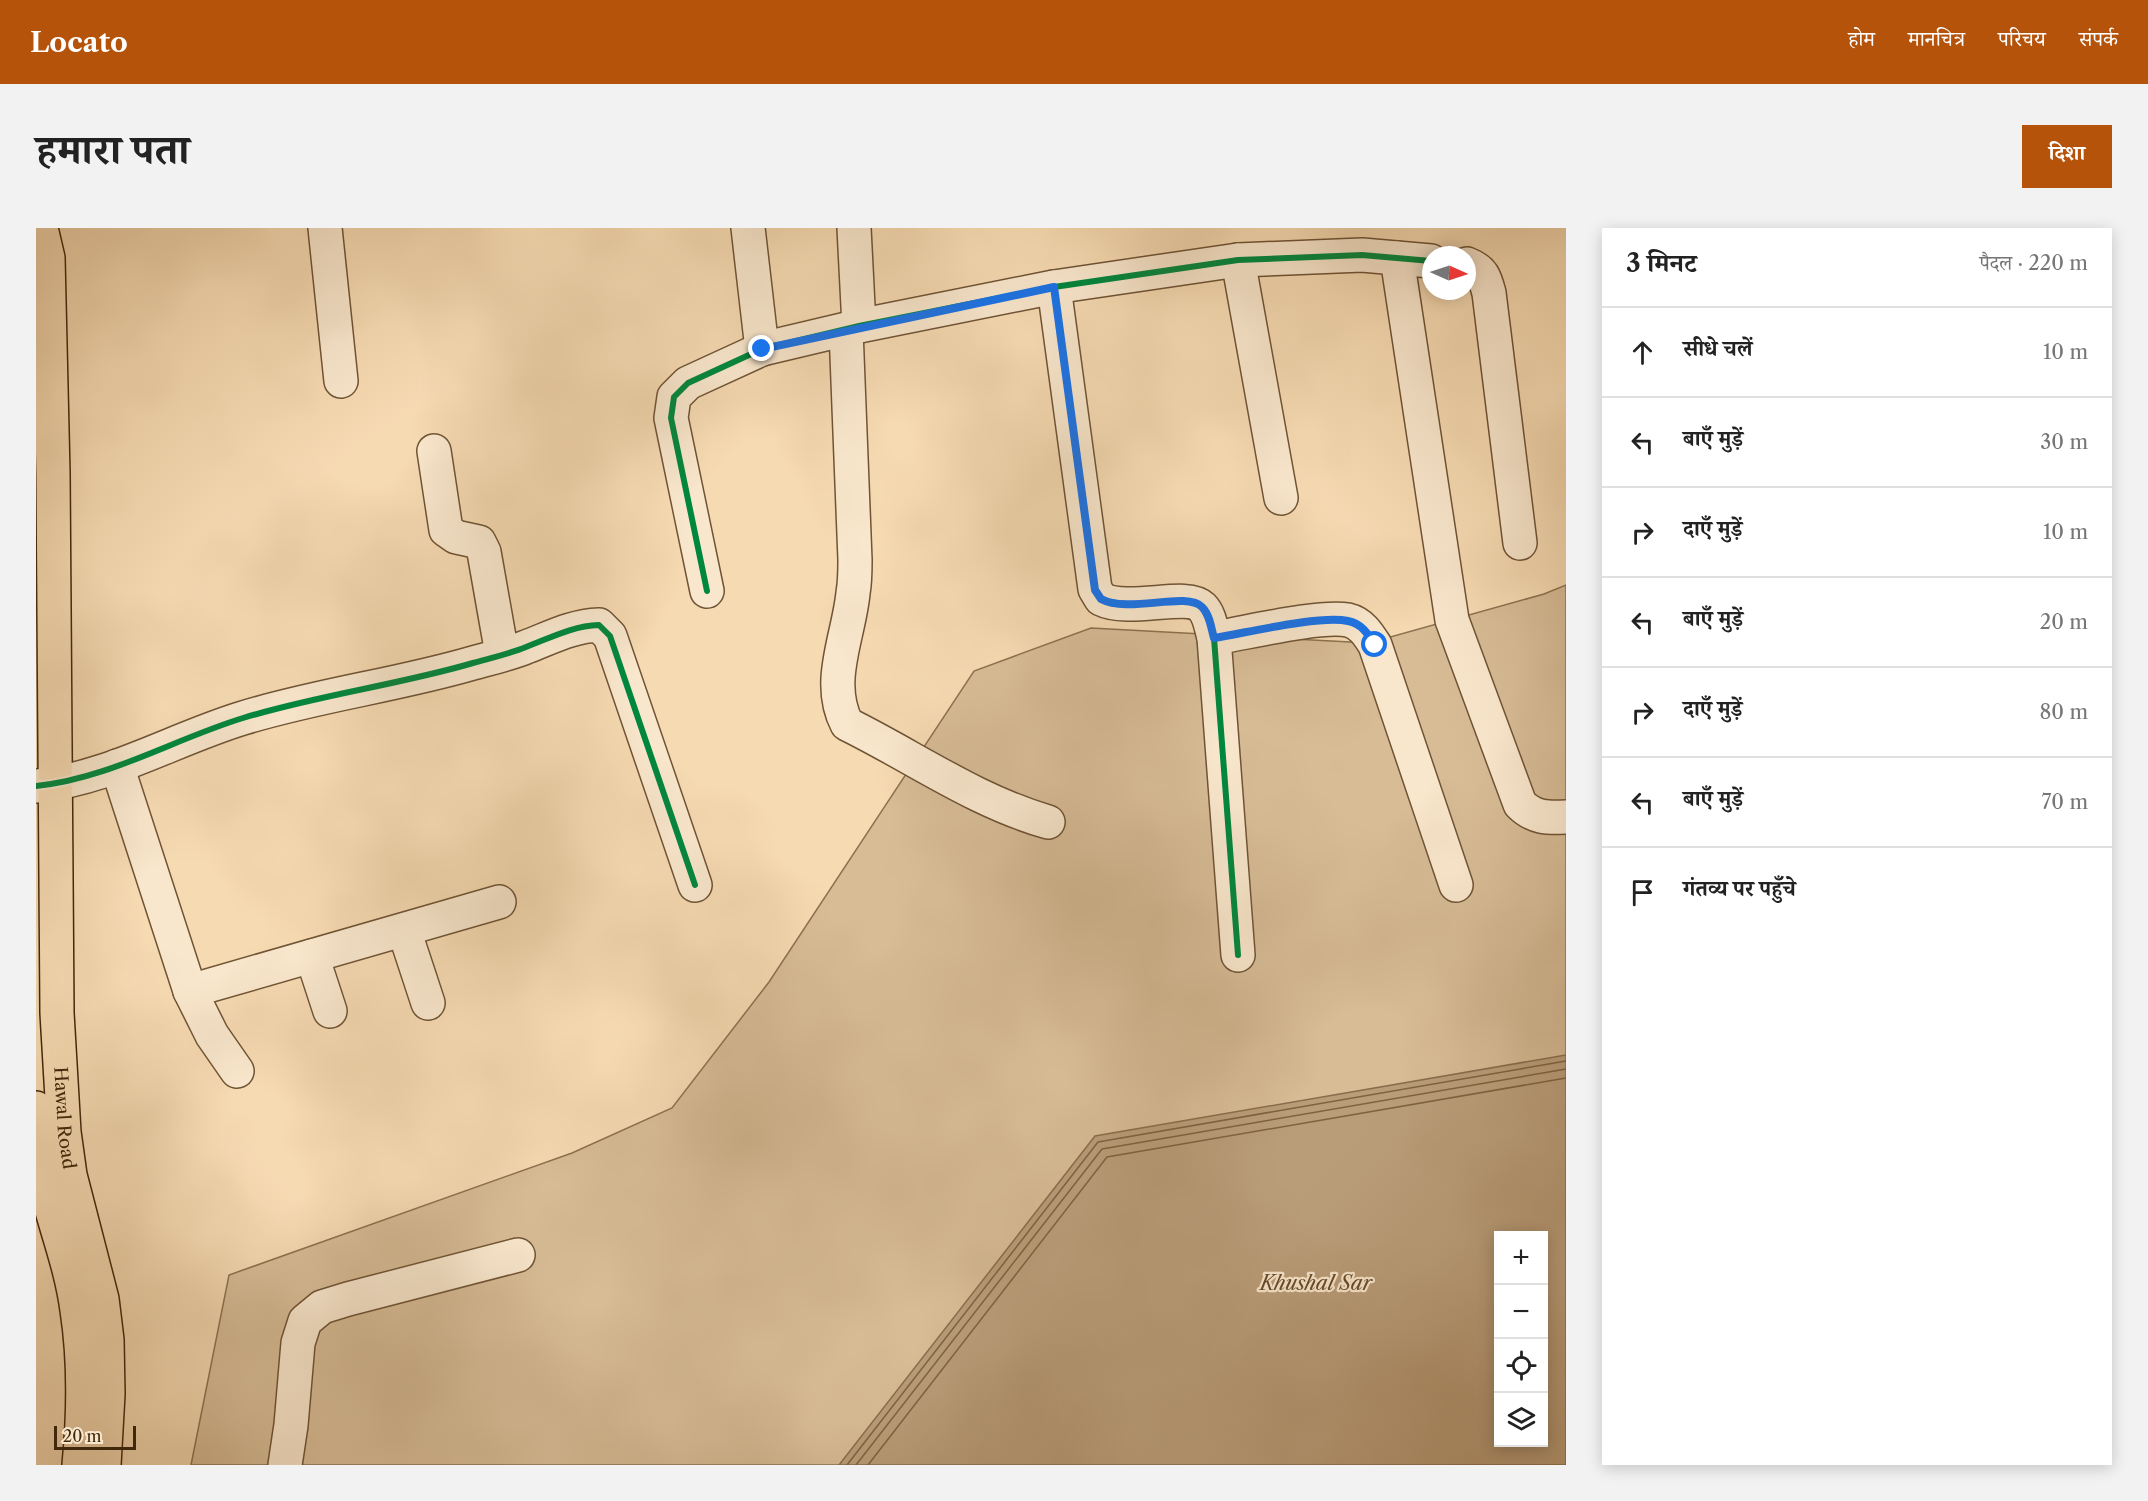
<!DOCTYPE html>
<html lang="hi">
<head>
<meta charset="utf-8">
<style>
	:root { --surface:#fff; --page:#f2f2f2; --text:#222; --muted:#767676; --line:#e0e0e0; --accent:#b45309 }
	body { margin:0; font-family:"Libre Caslon Text","Noto Serif Devanagari",serif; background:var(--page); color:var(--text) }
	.controls { position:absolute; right:18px; bottom:18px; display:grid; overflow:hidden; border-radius:0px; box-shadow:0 3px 15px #0003 }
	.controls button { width:54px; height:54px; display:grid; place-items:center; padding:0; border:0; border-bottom:2px solid var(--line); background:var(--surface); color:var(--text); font:30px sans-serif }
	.compass { position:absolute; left:1386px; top:18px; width:54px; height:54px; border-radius:50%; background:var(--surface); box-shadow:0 3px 15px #0003; rotate:93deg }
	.scale { position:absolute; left:18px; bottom:15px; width:82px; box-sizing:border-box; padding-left:6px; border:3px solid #42280b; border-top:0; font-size:16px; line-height:21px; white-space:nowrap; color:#42280b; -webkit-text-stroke:4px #f9e7cd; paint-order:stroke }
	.stop { position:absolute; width:18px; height:18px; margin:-14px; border:4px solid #1a73e8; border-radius:50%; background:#fff }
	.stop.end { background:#1a73e8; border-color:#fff; box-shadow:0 2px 6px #0008 }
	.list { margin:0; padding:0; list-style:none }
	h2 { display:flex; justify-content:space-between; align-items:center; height:78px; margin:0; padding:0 24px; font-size:26px }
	h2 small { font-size:20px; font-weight:400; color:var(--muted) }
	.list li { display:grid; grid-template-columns:39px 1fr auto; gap:18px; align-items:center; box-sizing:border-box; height:90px; padding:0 24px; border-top:2px solid var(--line) }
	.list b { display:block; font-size:22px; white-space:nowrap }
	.list em { font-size:20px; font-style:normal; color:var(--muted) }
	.icon { flex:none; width:33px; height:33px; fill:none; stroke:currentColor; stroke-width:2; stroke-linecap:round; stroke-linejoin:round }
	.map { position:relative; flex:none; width:1530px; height:1237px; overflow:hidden; border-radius:0px }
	header { display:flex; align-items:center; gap:36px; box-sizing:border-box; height:84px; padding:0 30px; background:var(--accent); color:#fff }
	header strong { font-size:28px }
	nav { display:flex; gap:33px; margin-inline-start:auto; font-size:21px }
	.intro { display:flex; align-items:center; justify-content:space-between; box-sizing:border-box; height:144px; padding:0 36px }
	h1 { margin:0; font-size:42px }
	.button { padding:15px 27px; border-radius:0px; background:var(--accent); color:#fff; font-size:21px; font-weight:700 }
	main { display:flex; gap:36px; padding:0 36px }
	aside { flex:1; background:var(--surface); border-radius:0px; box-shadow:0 3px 15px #0003 }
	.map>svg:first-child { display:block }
</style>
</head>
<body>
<header>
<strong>Locato</strong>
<nav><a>होम</a><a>मानचित्र</a><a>परिचय</a><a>संपर्क</a></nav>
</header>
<div class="intro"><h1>हमारा पता</h1><a class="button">दिशा</a></div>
<main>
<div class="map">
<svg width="1530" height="1237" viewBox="0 0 1530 1237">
	<rect width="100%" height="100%" fill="#f6dab2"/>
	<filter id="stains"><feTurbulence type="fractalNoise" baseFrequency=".00333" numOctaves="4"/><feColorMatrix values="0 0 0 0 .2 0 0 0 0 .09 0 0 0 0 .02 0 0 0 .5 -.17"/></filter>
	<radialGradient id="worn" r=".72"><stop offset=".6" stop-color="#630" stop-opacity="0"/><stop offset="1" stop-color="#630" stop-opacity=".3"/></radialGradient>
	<path fill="#d7bc96" stroke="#8c7250" stroke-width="1.5" fill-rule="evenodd" d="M 1530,357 L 1530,1237 L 155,1237 L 193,1047 L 536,925 L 636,880 L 733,754 L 938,443 L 1055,400 L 1333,415 L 1508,366 ZM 1462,1008 L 1508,1008 L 1508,1214 L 1462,1214 Z"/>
	<path fill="#b99d79" stroke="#896e4d" stroke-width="1.5" fill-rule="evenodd" d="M 1530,827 L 1530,1237 L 803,1237 L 1059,908 ZM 1462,1008 L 1508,1008 L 1508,1214 L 1462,1214 Z"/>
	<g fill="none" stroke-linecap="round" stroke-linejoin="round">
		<g stroke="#7e6242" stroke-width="1.5">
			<path d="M 811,1237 L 1062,914 L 1530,833"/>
			<path d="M 820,1237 L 1066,921 L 1530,841"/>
			<path d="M 832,1237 L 1071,929 L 1530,850"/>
		</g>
		<defs>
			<g id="minor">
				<path d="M 289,0 L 305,153"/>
				<path d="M 712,0 L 726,121"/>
				<path d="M 818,0 L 823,98"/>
				<path d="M 1361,30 L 1416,392 L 1484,576 C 1498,590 1511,590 1530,589"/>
				<path d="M 1202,32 L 1245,270"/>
				<path d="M 1431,36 C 1447,42 1449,50 1453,65 L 1484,315"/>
				<path d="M 1018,59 L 1059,361 L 1065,371 C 1093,385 1151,364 1166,379 C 1174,387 1175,400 1178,410 L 1202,727"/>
				<path d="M 810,102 L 819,332 C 819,343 819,354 817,365 C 813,408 789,454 811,496 C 878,529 939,573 1012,594"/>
				<path d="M 398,223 L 410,302 L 420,309 L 443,314 L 448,324 L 466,426"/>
				<path d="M 671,363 L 635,190 L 638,169 L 652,155 L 726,121 L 823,98 L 1018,59 L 1202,32 L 1326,27 L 1395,33"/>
				<path d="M 1178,410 C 1210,405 1283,387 1312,392 C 1325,395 1332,406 1339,417 L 1420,657"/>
				<path d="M 81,538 L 154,763 L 176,807 L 201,843"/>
				<path d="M 0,558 C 72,551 138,511 207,490 C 282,467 362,457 437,435 C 455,430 473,426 490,419 C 514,410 536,398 563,397 L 574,408 L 659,657"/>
				<path d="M 368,702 L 392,775"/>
				<path d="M 276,728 L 294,783"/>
				<path d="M 154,763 L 463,674"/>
				<path d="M 249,1237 L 255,1197 L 262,1115 L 269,1093 L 286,1079 L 312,1071 L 482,1027"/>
			</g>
			<g id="major">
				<path id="s1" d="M 5,0 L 12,30 L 17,246 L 21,785 L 28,904 L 34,947 L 66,1071 L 71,1112 L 72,1166 L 68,1237"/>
				<path d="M 0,880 C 2,903 3,927 7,949 C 17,993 35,1036 41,1082 C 49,1134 48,1185 43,1237"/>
			</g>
		</defs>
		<use href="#minor" stroke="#6f5435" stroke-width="36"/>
		<use href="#major" stroke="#42280b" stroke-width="36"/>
		<use href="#minor" stroke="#f9e7cd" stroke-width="33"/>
		<use href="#major" stroke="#f6dab2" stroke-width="33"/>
		<defs>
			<g id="cycleway">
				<path d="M 1018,59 L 1059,361 L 1065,371 C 1093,385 1151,364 1166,379 C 1174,387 1175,400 1178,410 L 1202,727"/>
				<path d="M 671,363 L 635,190 L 638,169 L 652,155 L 726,121 L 823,98 L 1018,59 L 1202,32 L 1326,27 L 1395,33"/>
				<path d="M 0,558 C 72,551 138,511 207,490 C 282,467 362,457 437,435 C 455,430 473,426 490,419 C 514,410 536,398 563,397 L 574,408 L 659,657"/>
			</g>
		</defs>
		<use href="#cycleway" stroke="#f9e7cd" stroke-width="10"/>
		<use href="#cycleway" stroke="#00873e" stroke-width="6"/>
	</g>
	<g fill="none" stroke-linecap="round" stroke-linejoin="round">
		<path stroke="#1a73e8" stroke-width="8" d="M 726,121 L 1018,59 L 1059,362 L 1065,371 C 1093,386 1150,363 1166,379 C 1174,387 1175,400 1178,410 C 1210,405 1283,387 1312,393 C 1325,395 1332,406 1339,417"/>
	</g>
	<g text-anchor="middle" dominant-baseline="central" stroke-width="4.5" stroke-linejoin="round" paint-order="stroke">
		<g font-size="18" fill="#42280b" stroke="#f9e7cd">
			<text stroke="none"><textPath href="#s1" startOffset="891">Hawal Road</textPath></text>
		</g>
		<g font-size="20" font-style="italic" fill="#664b2c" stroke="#f9e7cd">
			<text x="1280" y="1055">Khushal Sar</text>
		</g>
	</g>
	<rect width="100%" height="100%" filter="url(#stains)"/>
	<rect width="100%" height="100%" fill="url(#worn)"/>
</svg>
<div class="controls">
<button>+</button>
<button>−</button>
<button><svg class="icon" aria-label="locate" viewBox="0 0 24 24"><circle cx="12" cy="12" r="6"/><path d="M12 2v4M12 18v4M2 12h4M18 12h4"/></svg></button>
<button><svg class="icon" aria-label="layers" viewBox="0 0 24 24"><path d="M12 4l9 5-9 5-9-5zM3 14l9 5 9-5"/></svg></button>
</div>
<svg class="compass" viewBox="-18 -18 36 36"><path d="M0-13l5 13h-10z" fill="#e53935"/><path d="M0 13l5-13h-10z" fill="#767676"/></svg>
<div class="scale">20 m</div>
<div class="stop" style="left:1339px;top:417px"></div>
<div class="stop end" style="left:726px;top:121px"></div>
</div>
<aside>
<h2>3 मिनट<small>पैदल · 220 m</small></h2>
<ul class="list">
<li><svg class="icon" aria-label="ahead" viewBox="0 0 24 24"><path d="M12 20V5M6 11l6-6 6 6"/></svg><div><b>सीधे चलें</b></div><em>10 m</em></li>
<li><svg class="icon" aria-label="left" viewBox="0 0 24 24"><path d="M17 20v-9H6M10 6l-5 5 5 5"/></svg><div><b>बाएँ मुड़ें</b></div><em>30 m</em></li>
<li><svg class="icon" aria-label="right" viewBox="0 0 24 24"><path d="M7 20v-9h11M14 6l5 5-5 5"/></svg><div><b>दाएँ मुड़ें</b></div><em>10 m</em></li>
<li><svg class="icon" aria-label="left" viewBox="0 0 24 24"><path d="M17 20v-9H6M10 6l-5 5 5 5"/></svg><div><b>बाएँ मुड़ें</b></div><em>20 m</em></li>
<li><svg class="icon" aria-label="right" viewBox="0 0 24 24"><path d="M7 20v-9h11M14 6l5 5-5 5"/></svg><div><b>दाएँ मुड़ें</b></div><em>80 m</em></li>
<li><svg class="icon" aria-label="left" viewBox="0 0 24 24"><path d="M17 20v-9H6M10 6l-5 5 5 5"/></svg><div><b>बाएँ मुड़ें</b></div><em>70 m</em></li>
<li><svg class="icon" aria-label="arrive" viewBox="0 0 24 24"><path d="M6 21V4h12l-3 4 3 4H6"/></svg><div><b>गंतव्य पर पहुँचे</b></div></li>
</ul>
</aside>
</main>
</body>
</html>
